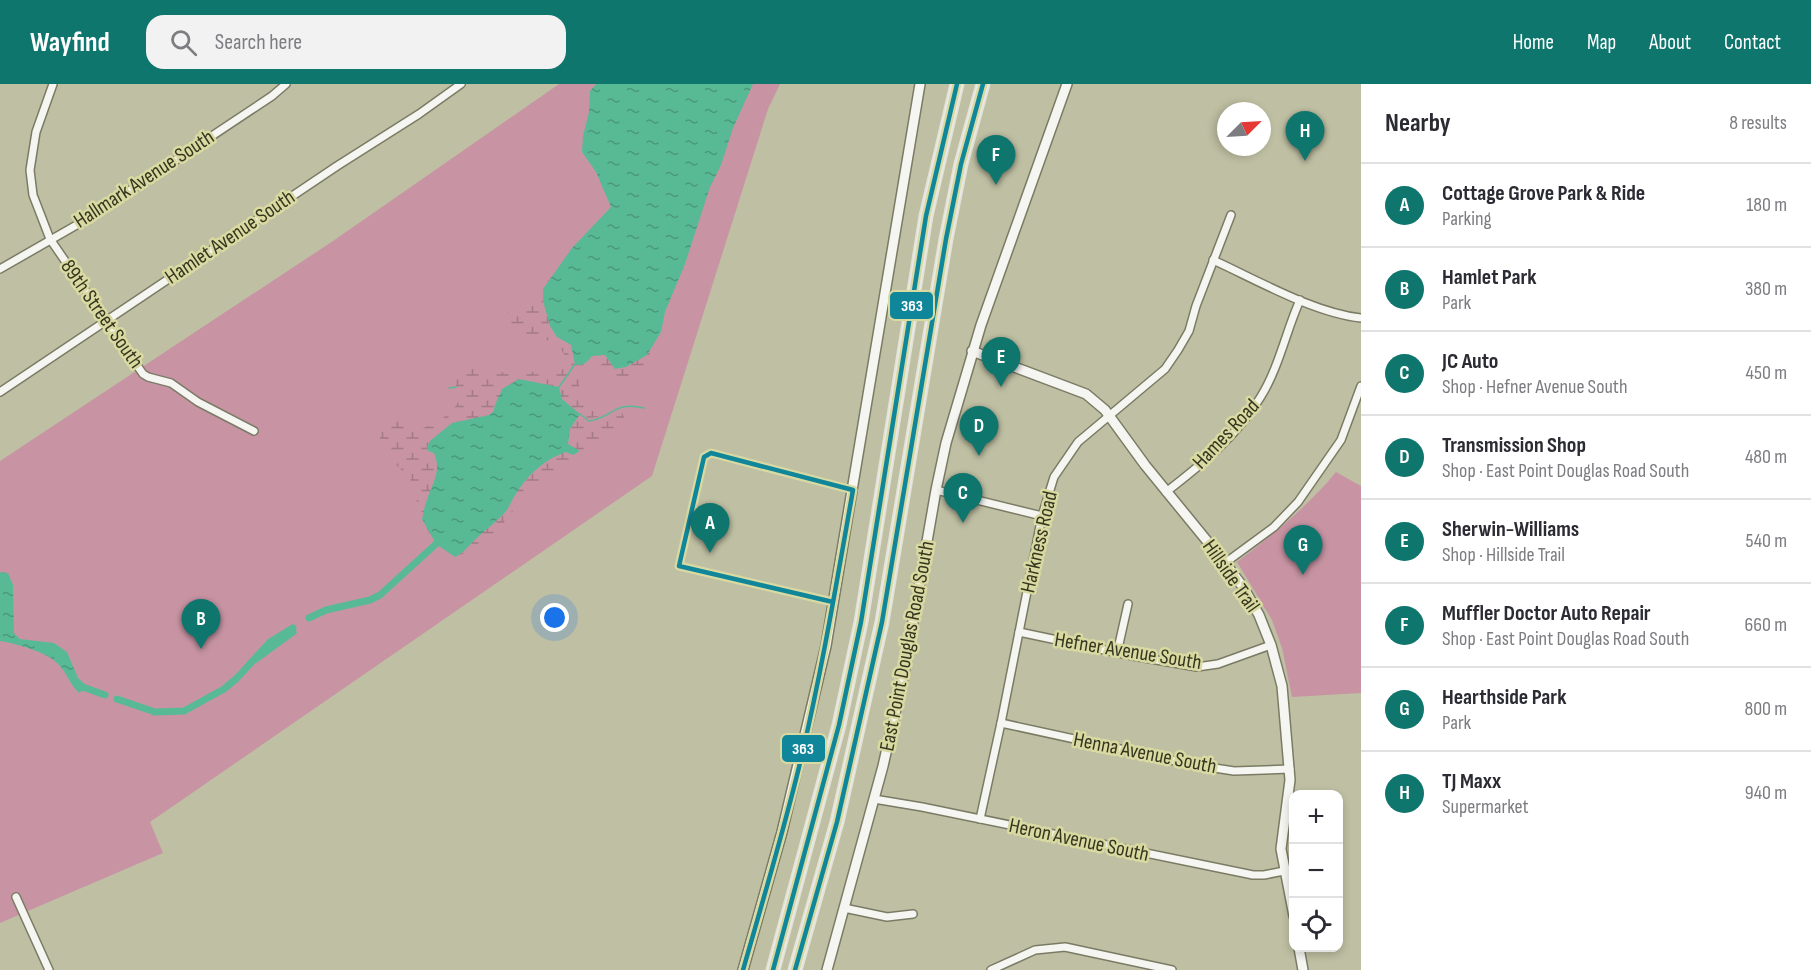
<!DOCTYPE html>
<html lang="en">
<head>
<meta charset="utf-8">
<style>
	:root { --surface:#fff; --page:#f2f2f3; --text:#2b2b33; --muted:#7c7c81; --line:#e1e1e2; --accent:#0f766e }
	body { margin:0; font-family:"Sofia Sans Condensed",sans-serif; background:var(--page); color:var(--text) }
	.controls { position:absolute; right:18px; bottom:18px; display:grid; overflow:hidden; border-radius:12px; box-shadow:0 3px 9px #0003 }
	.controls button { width:54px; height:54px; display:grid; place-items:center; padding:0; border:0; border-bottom:2px solid var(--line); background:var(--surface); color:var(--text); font:30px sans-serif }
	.compass { position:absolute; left:1217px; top:18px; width:54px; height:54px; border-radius:50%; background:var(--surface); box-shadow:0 3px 9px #0003; rotate:66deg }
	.you { position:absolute; left:555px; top:534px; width:21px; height:21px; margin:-15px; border:4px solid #fff; border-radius:50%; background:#1a73e8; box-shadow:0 0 0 9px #1a73e833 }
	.badge { display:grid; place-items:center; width:39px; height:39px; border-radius:50%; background:var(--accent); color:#fff; font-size:20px; font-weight:700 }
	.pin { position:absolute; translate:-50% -50px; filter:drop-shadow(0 2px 3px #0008) }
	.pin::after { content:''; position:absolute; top:32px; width:21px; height:18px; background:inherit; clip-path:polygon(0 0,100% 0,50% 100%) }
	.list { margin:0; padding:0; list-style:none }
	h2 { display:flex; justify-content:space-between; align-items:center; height:78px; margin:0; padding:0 24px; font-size:26px }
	h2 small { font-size:20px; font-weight:400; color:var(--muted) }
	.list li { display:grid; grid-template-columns:39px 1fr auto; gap:18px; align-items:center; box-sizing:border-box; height:84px; padding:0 24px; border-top:2px solid var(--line) }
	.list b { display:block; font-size:22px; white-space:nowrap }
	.list p { margin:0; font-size:20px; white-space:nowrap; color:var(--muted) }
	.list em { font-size:20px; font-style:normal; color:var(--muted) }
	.icon { flex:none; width:33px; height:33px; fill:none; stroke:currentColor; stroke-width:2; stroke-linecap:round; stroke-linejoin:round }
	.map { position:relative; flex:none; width:1361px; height:886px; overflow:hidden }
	header { display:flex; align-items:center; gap:36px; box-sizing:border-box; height:84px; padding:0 30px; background:var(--accent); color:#fff }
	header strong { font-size:28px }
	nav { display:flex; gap:33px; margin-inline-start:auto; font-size:21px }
	.search { width:420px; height:54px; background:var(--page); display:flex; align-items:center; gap:15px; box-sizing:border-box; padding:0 21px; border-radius:18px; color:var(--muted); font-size:22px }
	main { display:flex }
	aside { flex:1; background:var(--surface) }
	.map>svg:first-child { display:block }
</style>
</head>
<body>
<header>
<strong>Wayfind</strong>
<div class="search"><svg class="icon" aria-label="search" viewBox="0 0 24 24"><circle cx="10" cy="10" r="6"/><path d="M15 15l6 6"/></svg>Search here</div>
<nav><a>Home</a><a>Map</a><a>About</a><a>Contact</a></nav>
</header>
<main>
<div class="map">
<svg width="1361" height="886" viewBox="0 0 1361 886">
	<defs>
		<pattern id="wetland-marsh" width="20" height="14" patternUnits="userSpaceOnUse" patternTransform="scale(1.5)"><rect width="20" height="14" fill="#c894a4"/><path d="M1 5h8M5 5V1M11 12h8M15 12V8" fill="none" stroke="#a37a85"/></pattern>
		<pattern id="water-ripples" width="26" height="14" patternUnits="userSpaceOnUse" patternTransform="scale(1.5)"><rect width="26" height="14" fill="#58ba95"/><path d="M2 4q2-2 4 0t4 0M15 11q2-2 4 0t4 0" fill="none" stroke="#4a9879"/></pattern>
	</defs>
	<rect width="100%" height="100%" fill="#bfbfa3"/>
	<g fill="#c894a4">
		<path d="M 559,0 L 780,0 L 768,25 L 652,392 L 150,738 L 163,769 L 0,839 L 0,377 L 333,157 Z"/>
		<path d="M 1336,388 L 1361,402 L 1361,609 L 1292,613 L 1282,564 L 1272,536 L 1237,478 C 1273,451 1308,422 1336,388 Z"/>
	</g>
	<path fill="url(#wetland-marsh)" d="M 753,0 L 733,44 L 721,81 L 710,103 L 685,180 L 665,228 L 661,248 L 651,263 L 649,274 L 644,283 L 632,293 L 612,298 L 605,294 L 597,283 L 591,284 C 569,302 580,317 598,331 L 598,333 L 588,334 L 576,328 L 570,329 L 589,339 L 621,327 L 627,339 C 621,345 615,353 608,358 C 587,374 561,379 539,397 C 518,415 506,442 484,459 C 475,466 465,469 455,473 C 447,467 437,462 431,453 C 427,447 427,441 422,435 L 410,394 L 395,380 L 380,357 L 380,349 L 384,342 L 407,334 L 421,345 C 438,338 455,329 461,312 L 456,303 L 456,294 L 463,288 L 465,282 L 476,281 L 509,290 L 540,287 L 546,292 C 557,293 564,286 567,276 L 556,256 C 527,258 525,254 504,235 L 507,229 C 515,225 535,223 540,216 C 543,211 544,202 547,197 L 685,142 Z"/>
	<g fill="url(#water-ripples)">
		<path d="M 596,0 L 753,0 L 733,44 L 721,81 L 710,103 L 685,180 L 665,228 L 661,248 L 647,271 L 626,283 L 615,285 L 605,271 L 592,272 C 587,278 583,283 575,280 L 571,261 L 557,253 L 550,242 L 543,217 L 543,205 L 572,164 L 611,123 L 596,88 L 582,68 L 583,52 L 589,28 L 590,7 Z"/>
		<path d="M 519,295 L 559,303 L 562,315 L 580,330 L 570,345 L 568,360 L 580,367 L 573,371 L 566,368 C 546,375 531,388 519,405 C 514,412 511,419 507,426 C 498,437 486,445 476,455 C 469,461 464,469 455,473 L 436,460 L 422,435 C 424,429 424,422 427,416 C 432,399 442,388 434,369 L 428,367 L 427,363 L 430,357 L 452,339 L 489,331 L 494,327 C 494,319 500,312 502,305 Z"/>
		<path d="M 0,488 L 8,489 L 13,501 L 14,549 L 20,555 L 54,559 L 67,568 L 78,594 L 88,603 L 79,609 C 69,599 66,587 57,579 C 47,568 14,559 0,557 Z"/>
	</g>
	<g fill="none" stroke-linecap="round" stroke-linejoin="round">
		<g stroke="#58ba95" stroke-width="1.5">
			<path d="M 559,303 L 575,280"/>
			<path d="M 449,304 L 456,303"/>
			<path d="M 580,330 L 589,337 C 615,333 612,317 644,324"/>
		</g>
		<g stroke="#58ba95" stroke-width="7">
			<path d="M 309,534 L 326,526 L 370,516 L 380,511 L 436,460"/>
			<path d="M 256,575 L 293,548"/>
			<path d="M 80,602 L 105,611"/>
			<path d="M 117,615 L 155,628 L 184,627 L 224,605 L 237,594 L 270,558 L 293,544"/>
		</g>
		<defs>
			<g id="minor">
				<path d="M 53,0 L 36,48 L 30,86 L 33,111 L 50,155 L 143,290 L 148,293 L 171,299 L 198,318 L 254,347"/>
				<path d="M 1213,176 C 1257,196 1314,229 1361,234"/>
				<path d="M 0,185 L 87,135 L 272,12 L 286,0"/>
				<path d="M 0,308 L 337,82 L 419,30 L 461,0"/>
				<path d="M 936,406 L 1042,432"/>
				<path d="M 1166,408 C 1201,381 1237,352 1260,314 C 1279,284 1286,247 1300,216"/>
				<path d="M 1225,479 L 1274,443 L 1298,418 L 1341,356 L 1361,302"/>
				<path d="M 1019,548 L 1133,572 L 1197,583 L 1218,580 L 1271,561"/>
				<path d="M 1117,569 L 1128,520"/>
				<path d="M 1001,639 L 1189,680 L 1234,687 L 1290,685"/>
				<path d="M 874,715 L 922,723 L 1253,791 L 1264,791 L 1284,787"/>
				<path d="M 980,735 L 1001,639 L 1042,432 L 1054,393 L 1078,358 L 1165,285 L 1178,266 L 1189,247 L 1196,222 L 1231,131"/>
				<path d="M 16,813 L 49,886"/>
				<path d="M 844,824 L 887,833 L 913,830"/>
				<path d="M 991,886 L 1035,866 L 1065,863 L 1172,886"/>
			</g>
			<g id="tertiary">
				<path d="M 972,267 L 1086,310 L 1105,326 L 1145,381 L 1225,479 L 1243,503 L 1259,531 L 1271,561 L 1282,602 L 1290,696 L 1281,765 L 1294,832"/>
				<path d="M 1299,864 L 1303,886"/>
				<path d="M 743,886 L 782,748 L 826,562 L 920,0"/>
				<path d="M 827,886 L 883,682 L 904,589 L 936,406 L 946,359 L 981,241 L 1067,0"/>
			</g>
			<g id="motorway">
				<path d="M 773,886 L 839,641 L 861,538 L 926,132 L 957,0"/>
				<path d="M 795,886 L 837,738 L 882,538 L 946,155 L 961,80 L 983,0"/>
			</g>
		</defs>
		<use href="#minor" stroke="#7b7b65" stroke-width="10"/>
		<use href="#tertiary" stroke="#7b7b65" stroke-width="12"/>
		<use href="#motorway" stroke="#e2e2d6" stroke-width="15"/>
		<use href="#minor" stroke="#f5f5f1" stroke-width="7"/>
		<use href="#tertiary" stroke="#f5f5f1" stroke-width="9"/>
		<use href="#motorway" stroke="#eae9ea" stroke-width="12"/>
		<defs>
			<g id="bus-1">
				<path d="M 743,886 C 763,816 784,746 801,675 C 822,586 837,496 853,406 L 711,369 L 704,373 L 679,482 L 833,518"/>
				<path d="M 773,886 L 839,641 L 861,538 L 926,132 L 957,0"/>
				<path d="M 795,886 L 837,738 L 882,538 L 946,155 L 961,80 L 983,0"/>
			</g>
		</defs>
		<use href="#bus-1" stroke="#d9d9a2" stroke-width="9"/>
		<use href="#bus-1" stroke="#10869a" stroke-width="4.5"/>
	</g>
	<g text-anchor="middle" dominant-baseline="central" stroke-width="5" stroke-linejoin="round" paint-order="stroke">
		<g font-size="21" fill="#363620" stroke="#d9d9a2">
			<text transform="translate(144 95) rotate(-33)">Hallmark Avenue South</text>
			<text transform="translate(230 153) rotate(-34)">Hamlet Avenue South</text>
			<text transform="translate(102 230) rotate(55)">89th Street South</text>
			<text transform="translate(1226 350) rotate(-47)">Hames Road</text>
			<text transform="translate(1039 458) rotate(-77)">Harkness Road</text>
			<text transform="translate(1231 492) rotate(55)">Hillside Trail</text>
			<text transform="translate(907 562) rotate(-79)">East Point Douglas Road South</text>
			<text transform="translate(1128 567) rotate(9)">Hefner Avenue South</text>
			<text transform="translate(1145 669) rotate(11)">Henna Avenue South</text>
			<text transform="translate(1079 756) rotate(12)">Heron Avenue South</text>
		</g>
	</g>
	<g stroke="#d9d9a2" stroke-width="2">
		<rect x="889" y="207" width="45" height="29" rx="6" fill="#10869a"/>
		<rect x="781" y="650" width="45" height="29" rx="6" fill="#10869a"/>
	</g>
	<g font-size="16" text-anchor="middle" font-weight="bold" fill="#fff">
		<text x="912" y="227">363</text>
		<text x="803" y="670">363</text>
	</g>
</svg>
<div class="controls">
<button>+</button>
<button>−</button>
<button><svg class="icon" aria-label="locate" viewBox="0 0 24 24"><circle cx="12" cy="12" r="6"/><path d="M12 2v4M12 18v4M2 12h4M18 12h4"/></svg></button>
</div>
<svg class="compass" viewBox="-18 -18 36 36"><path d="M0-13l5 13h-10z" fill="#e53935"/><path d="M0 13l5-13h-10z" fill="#7c7c81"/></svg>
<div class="you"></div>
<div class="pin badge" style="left:710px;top:469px">A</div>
<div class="pin badge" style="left:201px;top:565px">B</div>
<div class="pin badge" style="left:963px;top:439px">C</div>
<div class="pin badge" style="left:979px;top:372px">D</div>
<div class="pin badge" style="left:1001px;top:303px">E</div>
<div class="pin badge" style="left:996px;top:101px">F</div>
<div class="pin badge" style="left:1303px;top:491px">G</div>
<div class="pin badge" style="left:1305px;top:77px">H</div>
</div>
<aside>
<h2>Nearby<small>8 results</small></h2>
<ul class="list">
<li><span class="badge">A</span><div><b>Cottage Grove Park &amp; Ride</b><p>Parking</p></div><em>180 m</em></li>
<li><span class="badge">B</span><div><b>Hamlet Park</b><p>Park</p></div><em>380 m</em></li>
<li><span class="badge">C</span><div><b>JC Auto</b><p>Shop · Hefner Avenue South</p></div><em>450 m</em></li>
<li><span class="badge">D</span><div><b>Transmission Shop</b><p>Shop · East Point Douglas Road South</p></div><em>480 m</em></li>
<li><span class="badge">E</span><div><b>Sherwin-Williams</b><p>Shop · Hillside Trail</p></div><em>540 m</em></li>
<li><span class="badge">F</span><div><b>Muffler Doctor Auto Repair</b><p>Shop · East Point Douglas Road South</p></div><em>660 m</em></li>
<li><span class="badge">G</span><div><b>Hearthside Park</b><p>Park</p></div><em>800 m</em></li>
<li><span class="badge">H</span><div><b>TJ Maxx</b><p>Supermarket</p></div><em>940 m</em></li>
</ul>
</aside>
</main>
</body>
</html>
